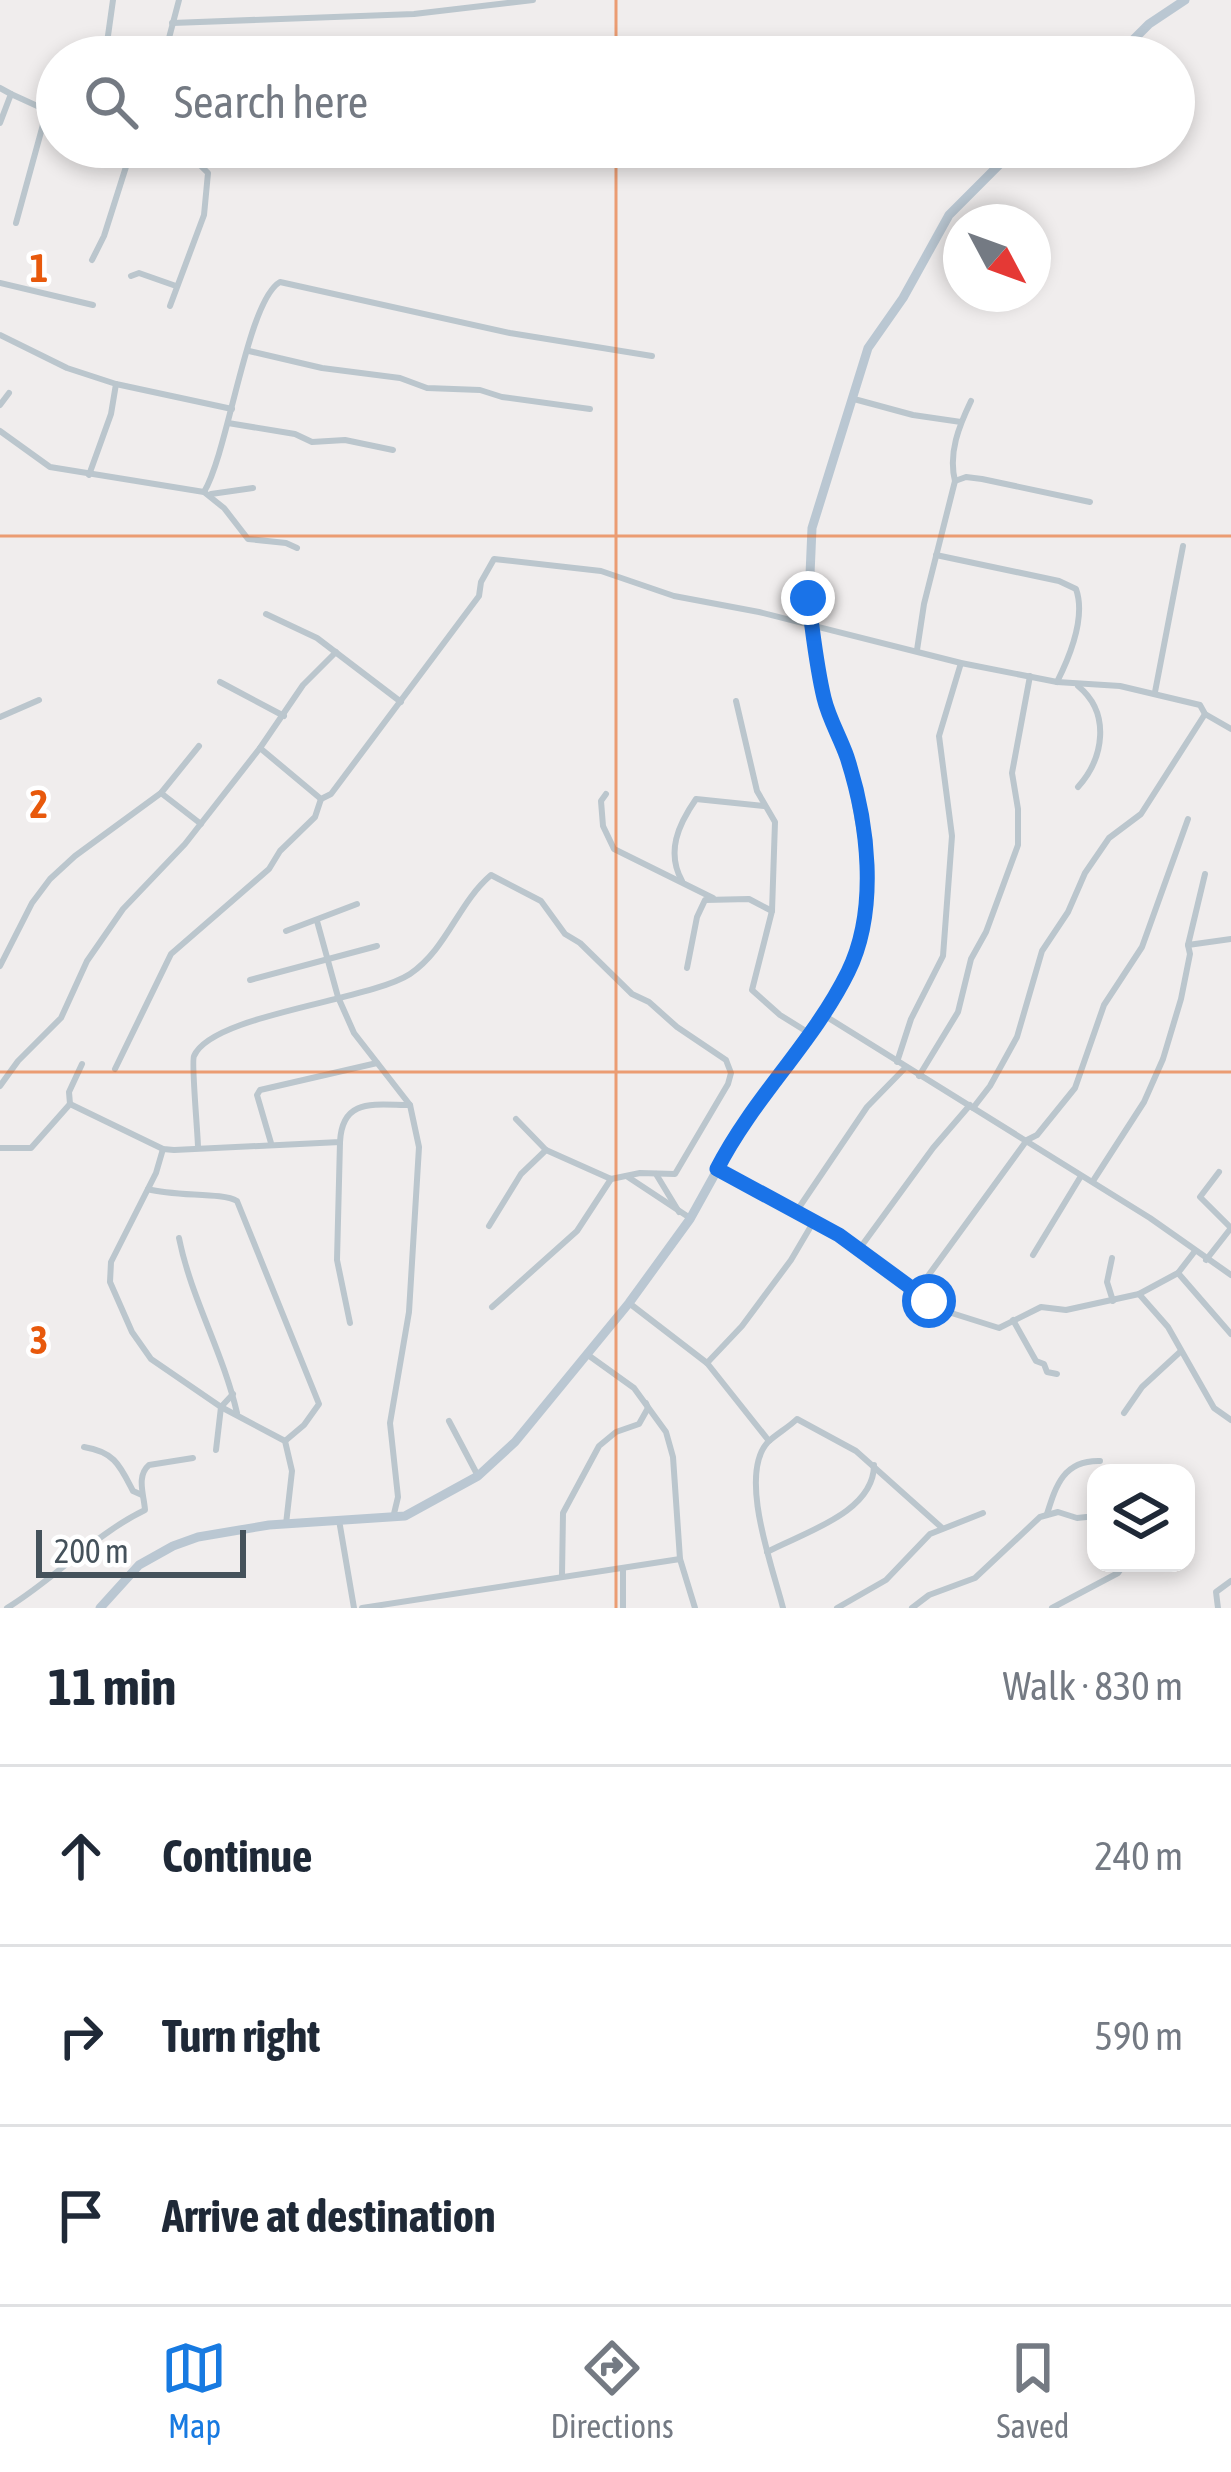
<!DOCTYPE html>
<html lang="en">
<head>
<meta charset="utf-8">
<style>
	:root { --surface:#fff; --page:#f2f2f3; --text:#1f2937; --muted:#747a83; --line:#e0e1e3; --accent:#177ae1 }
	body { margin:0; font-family:"Asap Condensed",sans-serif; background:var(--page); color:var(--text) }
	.controls { position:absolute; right:36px; bottom:36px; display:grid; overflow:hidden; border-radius:24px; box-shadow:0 6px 18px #0003 }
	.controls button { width:108px; height:108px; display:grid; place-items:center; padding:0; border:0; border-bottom:3px solid var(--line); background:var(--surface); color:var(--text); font:60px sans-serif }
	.compass { position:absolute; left:943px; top:204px; width:108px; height:108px; border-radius:50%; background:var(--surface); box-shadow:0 6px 18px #0003; rotate:131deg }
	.scale { position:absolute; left:36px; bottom:30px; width:210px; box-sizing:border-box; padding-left:12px; border:6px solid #45525b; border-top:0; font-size:33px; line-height:42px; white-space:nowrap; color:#45525b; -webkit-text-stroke:9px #fff; paint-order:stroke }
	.stop { position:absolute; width:36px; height:36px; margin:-27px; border:9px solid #1a73e8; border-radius:50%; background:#fff }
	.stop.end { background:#1a73e8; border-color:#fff; box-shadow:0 3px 12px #0008 }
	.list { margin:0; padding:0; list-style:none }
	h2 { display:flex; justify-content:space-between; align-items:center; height:156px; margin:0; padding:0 48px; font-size:51px }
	h2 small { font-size:39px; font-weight:400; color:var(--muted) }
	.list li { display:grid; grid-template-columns:78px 1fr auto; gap:36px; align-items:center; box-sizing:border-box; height:180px; padding:0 48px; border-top:3px solid var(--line) }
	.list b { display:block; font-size:45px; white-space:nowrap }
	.list em { font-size:39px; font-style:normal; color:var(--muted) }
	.icon { flex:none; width:66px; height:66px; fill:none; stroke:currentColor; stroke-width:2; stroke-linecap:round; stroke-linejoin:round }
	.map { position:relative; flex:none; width:1231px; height:1608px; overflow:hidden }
	.search { position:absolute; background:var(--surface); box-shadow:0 6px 18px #0003; left:36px; right:36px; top:36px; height:132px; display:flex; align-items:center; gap:30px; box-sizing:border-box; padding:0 42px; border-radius:66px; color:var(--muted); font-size:45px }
	.sheet { height:696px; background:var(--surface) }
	nav { display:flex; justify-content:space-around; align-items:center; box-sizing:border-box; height:168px; border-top:3px solid var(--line); background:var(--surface); font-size:33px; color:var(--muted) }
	nav a { display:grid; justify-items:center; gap:6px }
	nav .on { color:var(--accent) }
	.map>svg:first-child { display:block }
</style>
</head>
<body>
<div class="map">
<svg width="1231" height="1608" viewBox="0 0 1231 1608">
	<rect width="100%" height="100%" fill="#f0eded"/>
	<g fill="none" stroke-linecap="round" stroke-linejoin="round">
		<g stroke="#bbc6cd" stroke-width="6">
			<path d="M 172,23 L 414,14 L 533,0"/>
			<path d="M 105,57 L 113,0"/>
			<path d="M 164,57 L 179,0"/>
			<path d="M 0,88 L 11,94"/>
			<path d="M 0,123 L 11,94 L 57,115"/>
			<path d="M 129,147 L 150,160 L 196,161 L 208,173 L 204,215 L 170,306"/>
			<path d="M 16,223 L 47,110"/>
			<path d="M 92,260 L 104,236 L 131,151"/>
			<path d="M 131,276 L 139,273 L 176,286"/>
			<path d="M 0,283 L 93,305"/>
			<path d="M 0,335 L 67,368 L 116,384 L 111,414 L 89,475"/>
			<path d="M 249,351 L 322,368 L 400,378 L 427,388 L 480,390 L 502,397 L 590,409"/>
			<path d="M 116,384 L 232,409"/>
			<path d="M 854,399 L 913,415 L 961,422"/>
			<path d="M 0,405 L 9,393"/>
			<path d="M 228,423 L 295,434 L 312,442 L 345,440 L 393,450"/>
			<path d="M 0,431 L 50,467 L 204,492 L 224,508 L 248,539 L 286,543 L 297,548"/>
			<path d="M 955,481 L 966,477 L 982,479 L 1090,502"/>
			<path d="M 204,492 C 229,450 247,301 280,282 L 510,333 L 652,356"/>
			<path d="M 211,494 L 253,488"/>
			<path d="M 936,555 L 1059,581 L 1076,589 C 1086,617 1070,656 1057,682"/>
			<path d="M 266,614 L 317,638 L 401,702"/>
			<path d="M 917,650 L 924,604 L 955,481 C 948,453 959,426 971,401"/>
			<path d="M 220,682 L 284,716"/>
			<path d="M 1078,686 C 1111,713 1104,758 1078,787"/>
			<path d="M 1155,692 L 1183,546"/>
			<path d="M 736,701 L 757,791 L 775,822 L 772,911 L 752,990 L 780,1015 L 809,1033"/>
			<path d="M 0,717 L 39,700"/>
			<path d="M 260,748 L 303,685 L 336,652"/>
			<path d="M 161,793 L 201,824"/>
			<path d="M 606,794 L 601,801 L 603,826 L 614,849 L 713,898"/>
			<path d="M 682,881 C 666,852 678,825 696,799 L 764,806"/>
			<path d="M 317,921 L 338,997 L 354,1033 L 410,1105"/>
			<path d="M 286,931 L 357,904"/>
			<path d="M 1188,945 L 1231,939"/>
			<path d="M 0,966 L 32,903 L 50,879 L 75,856 L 161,793 L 199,746"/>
			<path d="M 687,968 L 697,917 L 705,900 L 749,899 L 772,911"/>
			<path d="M 250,980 L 377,946"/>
			<path d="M 822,1014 L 1150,1218 L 1231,1275"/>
			<path d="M 897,1062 L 911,1019 L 943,956 L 952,836 L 939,736 L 961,663"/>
			<path d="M 115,1069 L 171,954 L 269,869 L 280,851 L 315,817 L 321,799"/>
			<path d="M 919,1076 L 958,1012 L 971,959 L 986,932 L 1018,845 L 1018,809 L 1012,773 L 1030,676"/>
			<path d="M 0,1086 L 18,1061 L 61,1018 L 87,961 L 123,909 L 185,844 L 260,748 L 321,799 L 331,794 L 479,596 L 481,582 L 494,559 L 601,571 L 674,596 L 759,612 L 961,663 L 1057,682 L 1120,686 L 1200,705 L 1205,714 L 1231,729"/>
			<path d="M 70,1104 L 69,1092 L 82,1064"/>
			<path d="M 973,1108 L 990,1086 L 1017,1037 L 1042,951 L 1068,912 L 1085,873 L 1109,838 L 1141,814 L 1205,714"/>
			<path d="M 516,1119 L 546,1150"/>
			<path d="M 340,1142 L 337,1260 L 350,1323"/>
			<path d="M 271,1143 L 257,1095 L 260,1090 L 377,1063"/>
			<path d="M 0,1148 L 31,1148 L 70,1104 L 163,1149 L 174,1150 L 340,1142 C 342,1097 375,1105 410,1105 L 419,1147 L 409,1312 L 390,1423 L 398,1497 L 393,1518"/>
			<path d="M 198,1148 C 198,1134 191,1062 194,1056 C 212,1014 369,1001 410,974 C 447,949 458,903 491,875 L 541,901 L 565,934 L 580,943 L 632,994 L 649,1002 L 677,1027 L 726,1060 L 731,1073 L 728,1084 L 675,1174 L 640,1173 L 611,1179 L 546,1150 L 521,1174 L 489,1226"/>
			<path d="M 163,1149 L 156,1173 L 111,1262 L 110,1282 L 132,1332 L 151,1359 L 221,1407 L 285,1441 L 292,1471 L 286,1524"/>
			<path d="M 717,1169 L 839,1235 L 942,1310 L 999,1328 L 1041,1307 L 1066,1310 L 1139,1294 L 1178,1273 L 1195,1251"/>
			<path d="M 656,1174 L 679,1212"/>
			<path d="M 628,1177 L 690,1218"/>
			<path d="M 1093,1181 L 1144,1102 L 1163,1059 L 1181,999 L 1190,954 L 1188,945 L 1205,874"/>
			<path d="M 148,1189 C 175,1197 222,1192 237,1201 L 319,1404 L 304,1425 L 285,1441"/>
			<path d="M 796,1212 L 867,1107 L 906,1067"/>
			<path d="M 179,1238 C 191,1298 223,1352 237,1413"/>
			<path d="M 860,1248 L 933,1148 L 970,1105"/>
			<path d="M 1033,1255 L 1081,1176"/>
			<path d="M 1112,1258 L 1107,1282 L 1113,1301"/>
			<path d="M 1206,1260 L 1231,1228 L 1200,1197 L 1219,1172"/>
			<path d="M 1178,1273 L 1231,1334"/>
			<path d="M 917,1291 L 1027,1140 L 1037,1135 L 1075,1088 L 1104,1005 L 1142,947 L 1188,819"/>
			<path d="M 1139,1294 L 1168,1327 L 1214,1408 L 1231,1420"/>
			<path d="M 629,1303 L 707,1363 L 769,1441"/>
			<path d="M 492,1307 L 577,1231 L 611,1179"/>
			<path d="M 1013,1320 L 1036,1361 L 1044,1364 L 1047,1372 L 1057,1374"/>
			<path d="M 588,1355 L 634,1388 L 666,1432 L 673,1457 L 680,1559 L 695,1608"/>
			<path d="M 707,1363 L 742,1326 L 791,1260 L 814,1221"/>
			<path d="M 1124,1413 L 1142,1387 L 1180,1352"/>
			<path d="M 449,1421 L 478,1476"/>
			<path d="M 84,1447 C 115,1452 120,1466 133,1491 L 142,1495"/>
			<path d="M 216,1450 L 221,1407 L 233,1394"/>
			<path d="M 1047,1514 C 1056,1485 1064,1460 1100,1461"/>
			<path d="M 339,1520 L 354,1608"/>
			<path d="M 767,1552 C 802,1533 874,1513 874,1465"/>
			<path d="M 562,1575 L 563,1513 L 599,1446 L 616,1432 L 639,1424 L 648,1408 L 646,1403"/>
			<path d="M 7,1608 C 55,1579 95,1534 145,1510 C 144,1495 136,1476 149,1465 L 193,1458"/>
			<path d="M 362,1608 L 680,1559"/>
			<path d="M 623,1608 L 623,1569"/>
			<path d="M 783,1608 C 774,1571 737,1475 768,1442 C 775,1435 789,1427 797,1419 L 856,1451 L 941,1527"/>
			<path d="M 837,1608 L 886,1580 L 930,1534 L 983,1513"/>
			<path d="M 912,1608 L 929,1595 L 975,1578 L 1040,1517 L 1058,1512 L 1077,1518 L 1096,1516"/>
			<path d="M 1052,1608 L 1118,1573 L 1125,1563"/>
			<path d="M 1218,1608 L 1216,1592 L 1231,1581"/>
		</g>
		<g stroke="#bac7d2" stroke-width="9">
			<path d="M 1116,57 L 1149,24 L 1185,0"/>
			<path d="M 100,1608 L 139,1565 L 173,1546 L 198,1537 L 269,1525 L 405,1516 L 478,1476 L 515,1442 L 629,1303 L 690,1219 L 746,1118 L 837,992 L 851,966 L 865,915 L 865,853 L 849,761 L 831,720 L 819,672 L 809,598 L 812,528 L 868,348 L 903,298 L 949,215 L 1017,147"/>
		</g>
	</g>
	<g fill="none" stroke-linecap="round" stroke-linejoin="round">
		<path stroke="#1a73e8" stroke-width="15" d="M 808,598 C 813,631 816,665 824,698 C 829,719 840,737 847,757 C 868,822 879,909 848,972 C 813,1043 753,1098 717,1169 L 839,1235 L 929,1301"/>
	</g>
	<path fill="none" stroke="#e8590c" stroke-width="3" stroke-opacity="0.55" d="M 616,0 L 616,57M 616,147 L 616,1608M 0,536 L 1231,536M 0,1072 L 1231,1072"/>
	<g font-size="39" text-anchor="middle" font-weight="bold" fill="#e8590c" stroke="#fff" stroke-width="9" stroke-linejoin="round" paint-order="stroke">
		<text x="39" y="282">1</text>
		<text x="39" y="818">2</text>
		<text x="39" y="1354">3</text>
	</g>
</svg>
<div class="controls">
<button><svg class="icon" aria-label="layers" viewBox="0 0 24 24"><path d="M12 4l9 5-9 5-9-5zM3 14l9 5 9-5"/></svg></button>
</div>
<svg class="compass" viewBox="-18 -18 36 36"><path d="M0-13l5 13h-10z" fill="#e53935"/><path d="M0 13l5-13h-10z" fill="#747a83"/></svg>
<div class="scale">200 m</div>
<div class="stop" style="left:929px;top:1301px"></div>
<div class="stop end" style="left:808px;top:598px"></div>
<div class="search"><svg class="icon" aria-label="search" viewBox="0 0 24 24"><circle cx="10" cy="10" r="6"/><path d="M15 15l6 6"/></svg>Search here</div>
</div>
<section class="sheet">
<h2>11 min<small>Walk · 830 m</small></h2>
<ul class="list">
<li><svg class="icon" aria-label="ahead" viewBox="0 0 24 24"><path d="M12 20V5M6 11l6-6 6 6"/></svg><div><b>Continue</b></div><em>240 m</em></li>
<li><svg class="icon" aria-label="right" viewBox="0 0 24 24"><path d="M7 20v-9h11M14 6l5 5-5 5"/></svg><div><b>Turn right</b></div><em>590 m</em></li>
<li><svg class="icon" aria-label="arrive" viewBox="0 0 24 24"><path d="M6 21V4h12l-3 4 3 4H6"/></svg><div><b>Arrive at destination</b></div></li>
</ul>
</section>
<nav>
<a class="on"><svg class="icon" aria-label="map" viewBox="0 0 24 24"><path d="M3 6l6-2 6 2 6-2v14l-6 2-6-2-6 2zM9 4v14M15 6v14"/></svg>Map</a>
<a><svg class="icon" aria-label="directions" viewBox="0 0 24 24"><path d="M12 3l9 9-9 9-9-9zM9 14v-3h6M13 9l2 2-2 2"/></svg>Directions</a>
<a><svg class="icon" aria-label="saved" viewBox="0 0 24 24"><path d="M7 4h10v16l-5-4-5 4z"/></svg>Saved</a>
</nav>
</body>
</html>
